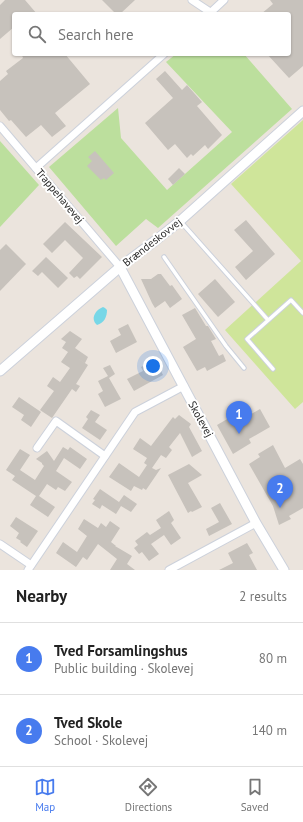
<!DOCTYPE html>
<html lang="en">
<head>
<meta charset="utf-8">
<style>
	:root { --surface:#fff; --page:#f2f2f2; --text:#222; --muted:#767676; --line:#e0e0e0; --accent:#477bee }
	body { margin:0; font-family:"PT Sans",sans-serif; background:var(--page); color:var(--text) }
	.you { position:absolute; left:153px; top:366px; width:14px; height:14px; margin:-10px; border:3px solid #fff; border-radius:50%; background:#1a73e8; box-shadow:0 0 0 6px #1a73e833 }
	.badge { display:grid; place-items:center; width:26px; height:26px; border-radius:50%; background:var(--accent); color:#fff; font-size:13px; font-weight:700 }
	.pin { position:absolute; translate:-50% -33px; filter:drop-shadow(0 1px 2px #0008) }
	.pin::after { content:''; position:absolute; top:21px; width:14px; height:12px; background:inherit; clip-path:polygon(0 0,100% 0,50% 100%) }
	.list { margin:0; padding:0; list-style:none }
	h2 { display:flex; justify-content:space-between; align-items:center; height:52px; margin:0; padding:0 16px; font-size:17px }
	h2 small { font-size:13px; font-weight:400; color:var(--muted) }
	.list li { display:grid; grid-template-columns:26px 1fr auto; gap:12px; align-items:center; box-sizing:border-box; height:72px; padding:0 16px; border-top:1px solid var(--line) }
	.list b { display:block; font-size:15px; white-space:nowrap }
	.list p { margin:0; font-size:13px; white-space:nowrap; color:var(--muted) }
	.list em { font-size:13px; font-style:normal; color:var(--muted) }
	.icon { flex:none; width:22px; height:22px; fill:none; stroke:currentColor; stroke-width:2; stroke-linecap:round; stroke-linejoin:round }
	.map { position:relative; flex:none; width:303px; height:570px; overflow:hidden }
	.search { position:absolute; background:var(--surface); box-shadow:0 1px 3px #0004; left:12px; right:12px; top:12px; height:44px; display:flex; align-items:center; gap:10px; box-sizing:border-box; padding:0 14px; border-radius:4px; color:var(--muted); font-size:15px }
	.sheet { height:196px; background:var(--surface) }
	nav { display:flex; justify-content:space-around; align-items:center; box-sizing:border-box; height:56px; border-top:1px solid var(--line); background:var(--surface); font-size:11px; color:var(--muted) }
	nav a { display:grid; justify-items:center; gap:2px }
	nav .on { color:var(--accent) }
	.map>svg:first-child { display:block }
</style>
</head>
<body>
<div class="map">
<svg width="303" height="570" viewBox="0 0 303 570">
	<rect width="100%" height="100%" fill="#ebe4dd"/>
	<g fill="#bcdf9d">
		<path d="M 176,54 L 244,54 L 292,109 L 158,228 L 146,219 L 116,246 L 49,167 L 118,108 L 121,138 L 167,190 L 232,132 L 166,62 Z"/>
		<path d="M 0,141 L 39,185 L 0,227 Z"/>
	</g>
	<path fill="#cfe59a" d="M 303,120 L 303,402 L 295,409 L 225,330 L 301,261 L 231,184 Z"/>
	<path fill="#77d7e7" d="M 103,307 L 105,308 L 107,310 C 107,317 104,323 97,325 C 90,319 95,310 103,307 Z"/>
	<g fill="#c7c2bc">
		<path d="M 5,0 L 25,0 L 37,14 L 14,14 L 14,27 L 0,39 L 0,5 Z"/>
		<path d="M 102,0 L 135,0 L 120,14 L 116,14 Z"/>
		<path d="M 270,0 L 303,0 L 303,66 L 289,78 L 267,54 L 289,54 L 289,14 L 261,14 L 273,4 Z"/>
		<path d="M 30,54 L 65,54 L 90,84 L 55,113 L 66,126 L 52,137 L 41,125 L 26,137 L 11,120 L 9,121 L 0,110 L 0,81 L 8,74 L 6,71 L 23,58 L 22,55 Z"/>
		<path d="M 165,71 L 182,90 L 187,85 L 202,102 L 197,106 L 222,135 L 208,149 L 205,145 L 193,156 L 191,154 L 187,158 L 175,144 L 168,150 L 145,123 L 173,98 L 156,79 Z"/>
		<path d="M 95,151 L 114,173 L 106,180 L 104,178 L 101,180 L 87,166 L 92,161 L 88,157 Z"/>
		<path d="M 179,168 L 185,174 L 173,185 L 168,179 Z"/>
		<path d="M 246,220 L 275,254 L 246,280 L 235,267 L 253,251 L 234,230 Z"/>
		<path d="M 65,222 L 102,257 L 80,279 L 77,276 L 74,278 L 69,273 L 83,258 L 65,240 L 52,253 L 43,244 Z"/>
		<path d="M 6,244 L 26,264 L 0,291 L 0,250 Z"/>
		<path d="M 46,257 L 68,278 L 58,288 L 42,272 L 38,276 L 32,271 Z"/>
		<path d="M 158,274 L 161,274 L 170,286 L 172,285 L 182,299 L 170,308 L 165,301 L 155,308 L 152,303 L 141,279 L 151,279 Z"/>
		<path d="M 215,279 L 235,302 L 218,317 L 198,294 Z"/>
		<path d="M 195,308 L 206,326 L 208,326 L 216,339 L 211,341 L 219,356 L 223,354 L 226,361 L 207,371 L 205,367 L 197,371 L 183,347 L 196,339 L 182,315 Z"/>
		<path d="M 128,324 L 137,342 L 116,353 L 110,341 L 121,335 L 118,329 Z"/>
		<path d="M 70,331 L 82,339 L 75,348 L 88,357 L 85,363 L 74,356 L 88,365 L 76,384 L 80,386 L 76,392 L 72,389 L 52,418 L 40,410 L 54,391 L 47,386 L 53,377 L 60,382 L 70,368 L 61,362 L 68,352 L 62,348 L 66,342 L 61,339 Z"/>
		<path d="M 151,362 L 153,365 L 157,363 L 163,375 L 134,391 L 127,379 L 143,371 L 141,367 Z"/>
		<path d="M 110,365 L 115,374 L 109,378 L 121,399 L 105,407 L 98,394 L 103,391 L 98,381 L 108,376 L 103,368 Z"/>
		<path d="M 19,397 L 41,412 L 31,427 L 21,420 L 24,415 L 12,407 Z"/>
		<path d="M 260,409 L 270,427 L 249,439 L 251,443 L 233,454 L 217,425 L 229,418 L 232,424 L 235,422 L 236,423 Z"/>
		<path d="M 91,410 L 100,415 L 95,422 L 107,430 L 100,440 L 82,428 L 88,419 L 86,417 Z"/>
		<path d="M 179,415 L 191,424 L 189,427 L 202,451 L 192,457 L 180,433 L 169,447 L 172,450 L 166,458 L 161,455 L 152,468 L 156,470 L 161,468 L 146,490 L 143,488 L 142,490 L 134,486 L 131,491 L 109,477 L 119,463 L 139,477 L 147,465 L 144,463 L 147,458 L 133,449 L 140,438 L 151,446 L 173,417 L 175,419 Z"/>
		<path d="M 273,445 L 285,468 L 300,459 L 303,464 L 303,508 L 289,516 L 291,519 L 279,525 L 273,506 L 249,464 L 260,457 L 258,454 Z"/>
		<path d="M 63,447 L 68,450 L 70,447 L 87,459 L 80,469 L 64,458 L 56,471 L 72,482 L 65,491 L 58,487 L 56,490 L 47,484 L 39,496 L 55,507 L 48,517 L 30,505 L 36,496 L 12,480 L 15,476 L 6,470 L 20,449 L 30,455 L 20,470 L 35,480 L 44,466 L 42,464 L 42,463 L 36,459 L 47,451 L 54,461 Z"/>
		<path d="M 189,464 L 202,475 L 188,483 L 202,507 L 192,512 L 191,511 L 188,513 L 168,475 Z"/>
		<path d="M 100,489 L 119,502 L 124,495 L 137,504 L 131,512 L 121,506 L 116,514 L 102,505 L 100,509 L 92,504 L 95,500 L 93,499 Z"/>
		<path d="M 220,503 L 232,524 L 209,536 L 206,529 L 219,522 L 211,508 Z"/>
		<path d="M 169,511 L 174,520 L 171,523 L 181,538 L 171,545 L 164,535 L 151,544 L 159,554 L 149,561 L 142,552 L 139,554 L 134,548 L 138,545 L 135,541 L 147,532 L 150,535 L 161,528 L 156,520 Z"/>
		<path d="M 16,517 L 38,531 L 27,547 L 20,542 L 21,541 L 16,538 L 19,533 L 10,526 Z"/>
		<path d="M 84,519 L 98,528 L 101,523 L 106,527 L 110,521 L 120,528 L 111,542 L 116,546 L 115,546 L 132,556 L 127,564 L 135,570 L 110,570 L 117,559 L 98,544 L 87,560 L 83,557 L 76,567 L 56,553 L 63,542 L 77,552 L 87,536 L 78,529 Z"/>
		<path d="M 247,543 L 253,553 L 249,555 L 257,570 L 219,570 L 233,563 L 228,553 Z"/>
	</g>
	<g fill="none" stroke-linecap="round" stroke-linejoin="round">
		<defs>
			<g id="service">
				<path d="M 181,222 L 268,320"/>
				<path d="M 164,257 L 226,346 L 244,368"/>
				<path d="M 273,369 L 247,339 L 291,300 L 303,313"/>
			</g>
			<g id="minor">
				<path d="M 192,0 L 210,12"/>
				<path d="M 209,14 L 224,0"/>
				<path d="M 0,126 L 120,267"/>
				<path d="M 36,168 L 164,54"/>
				<path d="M 37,448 L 56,421 L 105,456"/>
				<path d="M 0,544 L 31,565"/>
				<path d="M 28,570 L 135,412 L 184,386"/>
				<path d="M 169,570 L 256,523"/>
			</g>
			<g id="tertiary">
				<path d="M 120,267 L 256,523 L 284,570"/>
				<path d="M 0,371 L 120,267 L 156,240 L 180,221 L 303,111"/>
			</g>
		</defs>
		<use href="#service" stroke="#ccd1db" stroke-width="5.5"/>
		<use href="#minor" stroke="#ccd1db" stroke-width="9"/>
		<use href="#tertiary" stroke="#ccd1db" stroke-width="11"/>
		<use href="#service" stroke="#fff" stroke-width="3.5"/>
		<use href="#minor" stroke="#fff" stroke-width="7"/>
		<use href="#tertiary" stroke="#fff" stroke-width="9"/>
	</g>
	<g text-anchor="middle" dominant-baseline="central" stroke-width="4" stroke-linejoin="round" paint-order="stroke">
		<g font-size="11" fill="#2a2a2a" stroke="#fff">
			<text transform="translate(60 196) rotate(50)">Trappehavevej</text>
			<text transform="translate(152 242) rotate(-38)">Brændeskovvej</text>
			<text transform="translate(201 419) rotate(61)">Skolevej</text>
		</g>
	</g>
</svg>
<div class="you"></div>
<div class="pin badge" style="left:239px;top:434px">1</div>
<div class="pin badge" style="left:280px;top:508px">2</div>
<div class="search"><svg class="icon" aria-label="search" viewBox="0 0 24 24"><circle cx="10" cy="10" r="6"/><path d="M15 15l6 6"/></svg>Search here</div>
</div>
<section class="sheet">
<h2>Nearby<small>2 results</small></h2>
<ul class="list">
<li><span class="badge">1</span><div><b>Tved Forsamlingshus</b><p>Public building · Skolevej</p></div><em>80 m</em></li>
<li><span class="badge">2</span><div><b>Tved Skole</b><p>School · Skolevej</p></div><em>140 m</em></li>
</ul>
</section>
<nav>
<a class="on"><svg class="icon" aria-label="map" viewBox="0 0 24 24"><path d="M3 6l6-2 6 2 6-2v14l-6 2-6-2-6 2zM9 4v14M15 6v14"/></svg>Map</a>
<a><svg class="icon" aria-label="directions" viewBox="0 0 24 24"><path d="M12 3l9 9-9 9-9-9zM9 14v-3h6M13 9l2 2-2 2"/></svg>Directions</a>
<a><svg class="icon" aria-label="saved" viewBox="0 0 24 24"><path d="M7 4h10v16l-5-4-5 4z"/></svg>Saved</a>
</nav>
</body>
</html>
